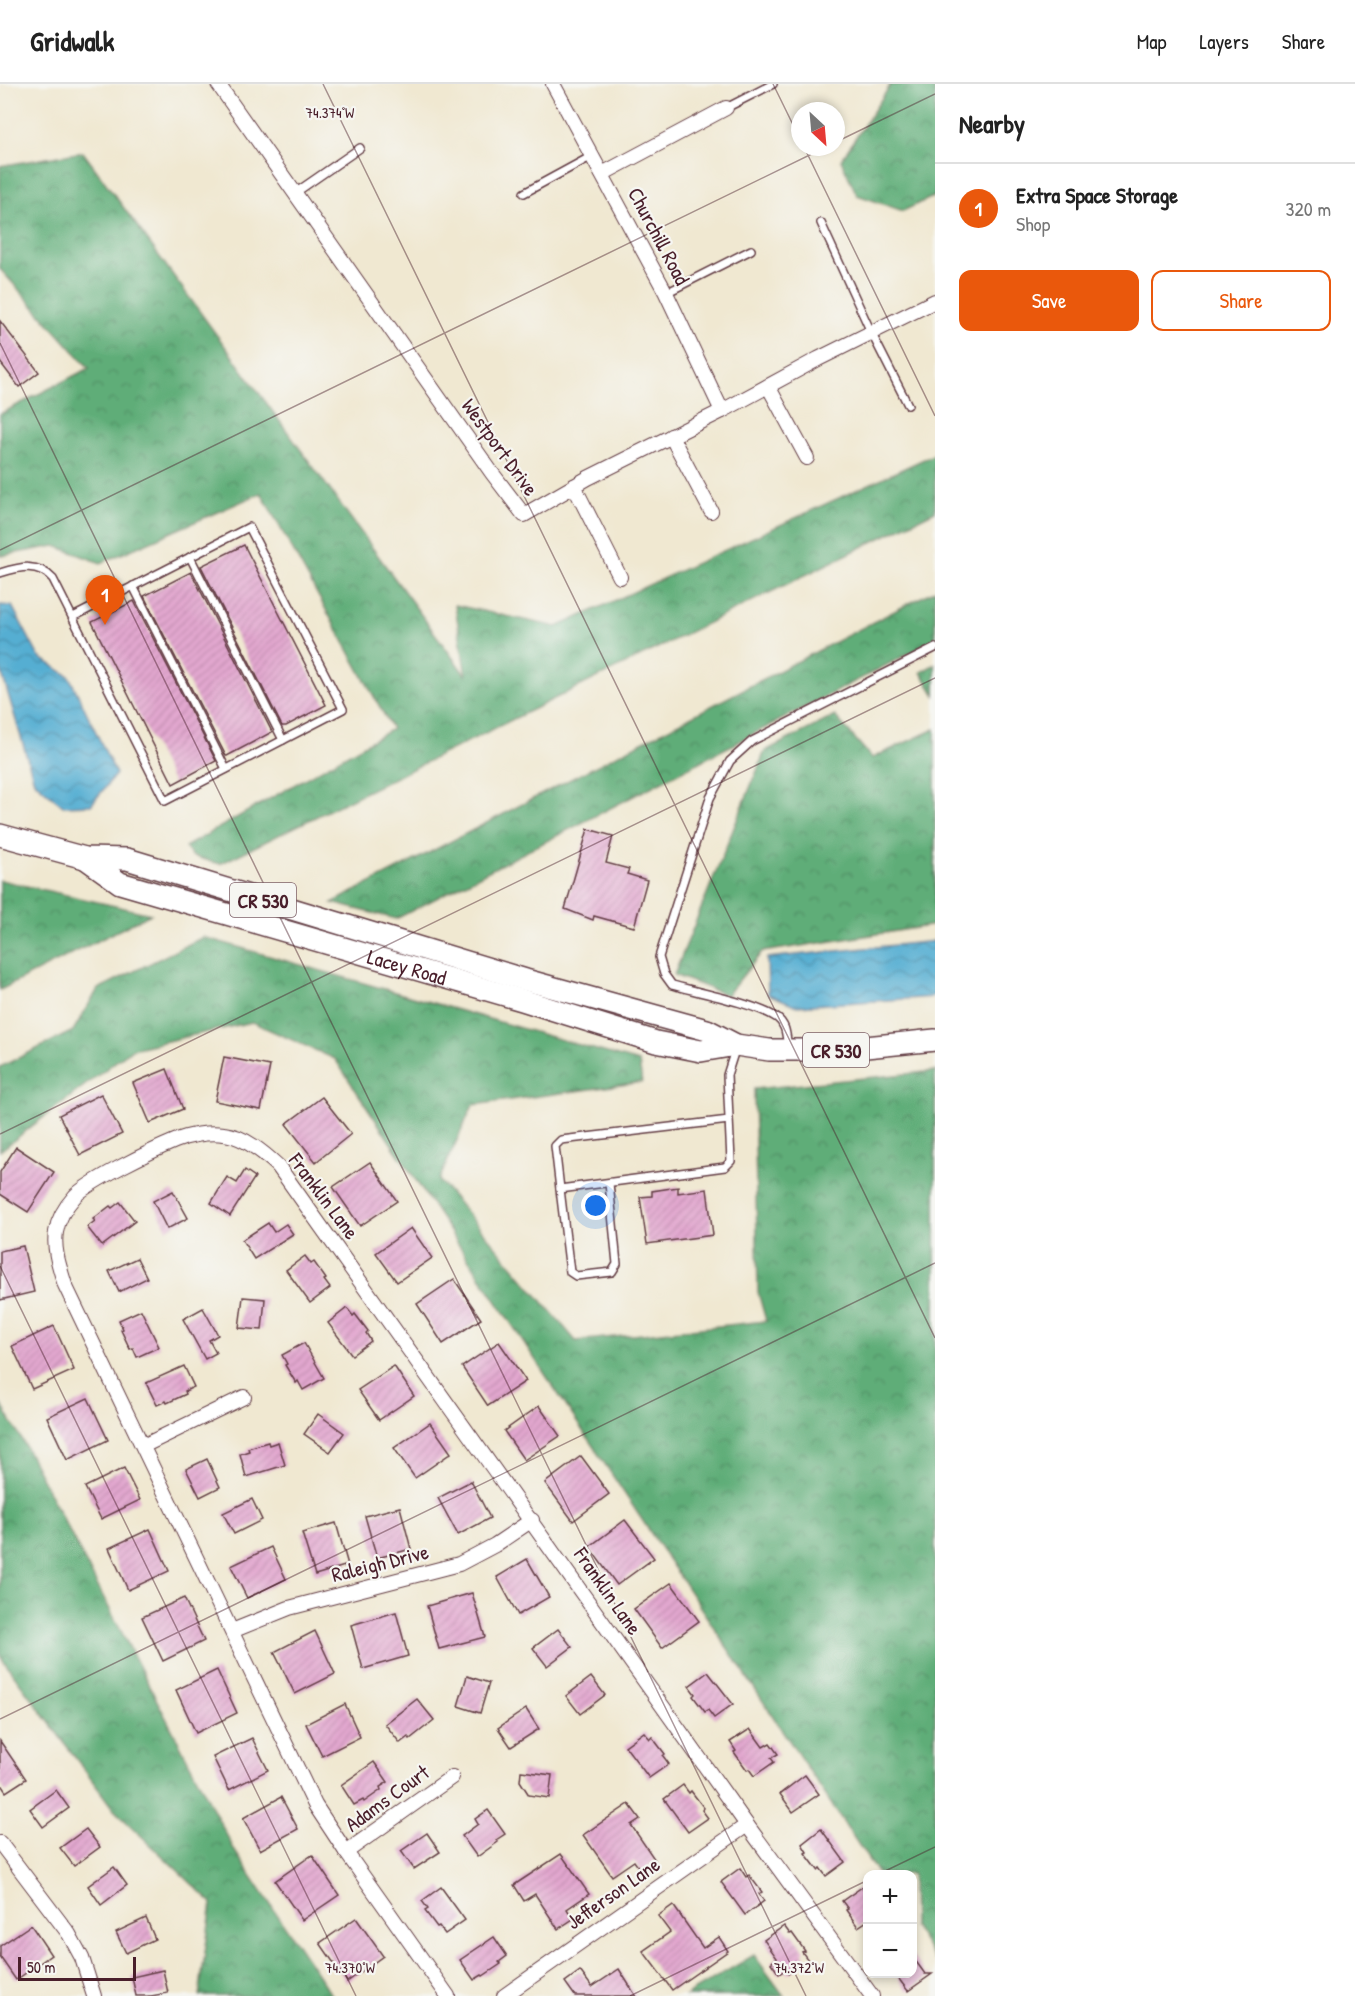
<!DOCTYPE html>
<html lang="en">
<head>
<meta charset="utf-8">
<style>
	:root { --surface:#fff; --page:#f6f6f6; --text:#222; --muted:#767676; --line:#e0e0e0; --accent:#ea580c }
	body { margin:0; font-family:"Patrick Hand",sans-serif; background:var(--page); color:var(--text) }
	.controls { position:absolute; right:18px; bottom:18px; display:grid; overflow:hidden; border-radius:12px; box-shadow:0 3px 9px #0003 }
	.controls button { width:54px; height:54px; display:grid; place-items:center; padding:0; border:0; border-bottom:2px solid var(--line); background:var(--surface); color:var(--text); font:30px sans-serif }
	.compass { position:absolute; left:791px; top:18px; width:54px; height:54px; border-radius:50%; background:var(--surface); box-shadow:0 3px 9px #0003; rotate:154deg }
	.scale { position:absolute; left:18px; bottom:15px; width:118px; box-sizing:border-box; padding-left:6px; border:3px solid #4a1f2b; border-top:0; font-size:16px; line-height:21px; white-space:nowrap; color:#4a1f2b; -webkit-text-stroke:4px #f6f6f2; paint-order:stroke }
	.you { position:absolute; left:596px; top:1122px; width:21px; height:21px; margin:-15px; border:4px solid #fff; border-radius:50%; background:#1a73e8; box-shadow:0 0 0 9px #1a73e833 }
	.badge { display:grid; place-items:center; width:39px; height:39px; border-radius:50%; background:var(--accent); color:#fff; font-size:20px; font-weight:700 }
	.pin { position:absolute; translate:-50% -50px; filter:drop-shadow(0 2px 3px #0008) }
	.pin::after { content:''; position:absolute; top:32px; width:21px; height:18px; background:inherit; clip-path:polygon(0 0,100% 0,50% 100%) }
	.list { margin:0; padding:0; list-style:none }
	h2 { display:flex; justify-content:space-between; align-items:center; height:78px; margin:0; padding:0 24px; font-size:26px }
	h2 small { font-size:20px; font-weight:400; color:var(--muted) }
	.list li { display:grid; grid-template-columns:39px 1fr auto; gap:18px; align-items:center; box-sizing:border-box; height:90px; padding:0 24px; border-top:2px solid var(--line) }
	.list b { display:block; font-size:22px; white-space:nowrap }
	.list p { margin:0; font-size:20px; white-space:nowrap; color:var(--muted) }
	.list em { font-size:20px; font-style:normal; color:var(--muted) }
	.actions { display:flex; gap:12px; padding:18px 24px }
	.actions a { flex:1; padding:14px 0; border:2px solid var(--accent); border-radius:12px; text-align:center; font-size:21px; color:var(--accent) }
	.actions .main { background:var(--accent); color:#fff }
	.map { position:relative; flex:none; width:935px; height:1912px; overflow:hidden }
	header { display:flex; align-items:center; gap:36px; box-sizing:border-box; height:84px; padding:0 30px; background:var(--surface); border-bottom:2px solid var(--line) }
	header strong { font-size:28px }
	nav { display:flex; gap:33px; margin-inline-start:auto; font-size:21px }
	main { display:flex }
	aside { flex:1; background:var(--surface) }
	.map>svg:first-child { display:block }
</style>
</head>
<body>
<header>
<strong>Gridwalk</strong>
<nav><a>Map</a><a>Layers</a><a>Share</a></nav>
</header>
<main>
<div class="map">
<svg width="935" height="1912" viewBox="0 0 935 1912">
	<defs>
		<pattern id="forest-crowns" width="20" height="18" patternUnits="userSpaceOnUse" patternTransform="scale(1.5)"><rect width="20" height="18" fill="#5ead78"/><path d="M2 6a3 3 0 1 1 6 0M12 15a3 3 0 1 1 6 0" fill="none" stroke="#508c63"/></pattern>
		<pattern id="water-waves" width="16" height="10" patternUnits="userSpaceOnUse" patternTransform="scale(1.5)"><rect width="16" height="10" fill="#54aed2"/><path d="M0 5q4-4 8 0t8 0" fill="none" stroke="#488dab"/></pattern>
		<pattern id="building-hatch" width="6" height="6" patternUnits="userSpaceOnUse" patternTransform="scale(1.5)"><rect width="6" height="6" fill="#e2a7cf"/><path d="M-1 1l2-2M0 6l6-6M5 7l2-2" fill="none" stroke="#c38fb2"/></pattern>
	</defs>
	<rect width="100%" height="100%" fill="#f6f6f2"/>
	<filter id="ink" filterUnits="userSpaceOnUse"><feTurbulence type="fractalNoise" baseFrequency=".0167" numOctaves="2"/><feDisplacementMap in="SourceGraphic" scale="12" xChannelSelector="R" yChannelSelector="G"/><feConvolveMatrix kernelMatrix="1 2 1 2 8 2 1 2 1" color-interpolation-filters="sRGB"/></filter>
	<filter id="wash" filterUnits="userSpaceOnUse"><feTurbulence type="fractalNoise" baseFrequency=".008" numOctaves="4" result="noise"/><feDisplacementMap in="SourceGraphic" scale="24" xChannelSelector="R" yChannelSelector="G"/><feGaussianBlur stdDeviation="1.35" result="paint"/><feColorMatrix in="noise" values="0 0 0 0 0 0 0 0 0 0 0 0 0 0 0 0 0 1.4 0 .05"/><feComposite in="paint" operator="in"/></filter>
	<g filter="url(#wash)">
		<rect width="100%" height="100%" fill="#f0e8d1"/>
		<g fill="url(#forest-crowns)" stroke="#546652" stroke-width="1.5">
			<path d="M 889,0 L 935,0 L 935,112 L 903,127 L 857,111 L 841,76 L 890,2 Z"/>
			<path d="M 83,68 L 466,592 L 455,521 L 557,543 L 935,370 L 935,427 L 220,780 L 192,772 L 185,763 L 392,645 L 261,409 L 101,479 L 55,462 L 0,472 L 0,330 L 89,284 L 0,185 L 0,82 Z"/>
			<path d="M 935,506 L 935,556 L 396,835 L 332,819 Z"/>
			<path d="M 935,580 L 935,611 L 921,588 Z"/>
			<path d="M 835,632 L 872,674 L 935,645 L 935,841 L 762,868 L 727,911 L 674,891 L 765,667 Z"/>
			<path d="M 0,796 L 151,830 L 0,906 Z"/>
			<path d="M 203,853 L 639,978 L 642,998 L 473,1021 L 439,1096 L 576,1257 L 766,1237 L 758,1208 L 754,1005 L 935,987 L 935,1876 L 913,1842 L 912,1790 L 878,1790 L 335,975 L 252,938 L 132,965 L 0,1067 L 0,983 L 73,947 L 98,905 Z"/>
			<path d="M 0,1318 L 22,1356 L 236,1769 L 332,1912 L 199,1912 L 212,1819 L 114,1726 L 0,1572 Z"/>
			<path d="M 754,1871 L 784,1912 L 686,1912 L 691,1908 Z"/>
		</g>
		<g fill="url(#water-waves)" stroke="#4f667e" stroke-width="1.5">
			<path d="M 0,521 L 12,522 L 39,573 L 69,592 L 116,690 L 91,721 L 63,722 L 34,697 L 0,583 Z"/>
			<path d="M 935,857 L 935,913 L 797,922 L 768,910 L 767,874 Z"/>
		</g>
		<g id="blocks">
			<g fill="url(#building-hatch)">
				<path d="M 0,237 L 39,288 L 19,303 L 0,278 Z"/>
				<path d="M 244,461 L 326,621 L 286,642 L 282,642 L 201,482 Z"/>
				<path d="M 191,488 L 272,648 L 227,672 L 226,672 L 144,512 Z"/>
				<path d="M 134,517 L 216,677 L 173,700 L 92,538 Z"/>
				<path d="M 588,745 L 613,752 L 606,779 L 629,785 L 627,790 L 647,796 L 634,843 L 594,832 L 593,836 L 565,825 Z"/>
				<path d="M 224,973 L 270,982 L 261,1026 L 215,1017 Z"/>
				<path d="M 167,985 L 183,1025 L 150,1039 L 133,999 Z"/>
				<path d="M 101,1010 L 122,1050 L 80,1071 L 59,1031 Z"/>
				<path d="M 322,1013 L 351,1050 L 316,1078 L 286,1040 Z"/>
				<path d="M 16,1063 L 54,1088 L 28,1128 L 0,1110 L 0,1088 Z"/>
				<path d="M 370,1078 L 397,1117 L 360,1142 L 333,1103 Z"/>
				<path d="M 245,1086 L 255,1093 L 230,1132 L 211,1119 L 227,1093 L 237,1099 Z"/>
				<path d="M 678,1103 L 678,1109 L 707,1105 L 713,1151 L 647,1160 L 640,1113 L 652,1112 L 652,1107 Z"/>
				<path d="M 173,1107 L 188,1134 L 167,1145 L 153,1117 Z"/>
				<path d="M 120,1118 L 135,1137 L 102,1162 L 87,1143 L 95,1137 L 93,1135 L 110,1122 L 112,1124 Z"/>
				<path d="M 268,1139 L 274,1148 L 286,1140 L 293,1150 L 254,1175 L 242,1156 Z"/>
				<path d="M 411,1144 L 432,1174 L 397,1198 L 376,1169 Z"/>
				<path d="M 23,1162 L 34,1208 L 0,1216 L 0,1167 Z"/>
				<path d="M 305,1172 L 311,1180 L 314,1178 L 326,1195 L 324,1196 L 330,1204 L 310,1219 L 286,1186 Z"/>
				<path d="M 137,1174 L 147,1194 L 119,1208 L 109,1187 Z"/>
				<path d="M 454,1195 L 481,1235 L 443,1260 L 417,1220 Z"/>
				<path d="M 243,1213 L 265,1215 L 262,1246 L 239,1244 Z"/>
				<path d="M 203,1224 L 218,1251 L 209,1256 L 216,1269 L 205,1275 L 183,1235 Z"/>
				<path d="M 347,1224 L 353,1232 L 355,1230 L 368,1247 L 366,1249 L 371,1257 L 352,1271 L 328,1239 Z"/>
				<path d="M 141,1226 L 159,1263 L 137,1273 L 133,1264 L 130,1265 L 121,1246 L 123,1245 L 119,1236 Z"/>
				<path d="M 54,1242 L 74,1286 L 32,1305 L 12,1262 Z"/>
				<path d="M 499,1258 L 526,1297 L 488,1322 L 462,1283 Z"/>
				<path d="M 304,1259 L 324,1294 L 303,1306 L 298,1297 L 296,1299 L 285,1281 L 287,1280 L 282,1271 Z"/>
				<path d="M 184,1282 L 194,1303 L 185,1307 L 186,1310 L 167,1319 L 166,1317 L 157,1321 L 146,1299 Z"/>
				<path d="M 394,1282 L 414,1312 L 379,1336 L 358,1306 Z"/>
				<path d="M 88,1314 L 108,1356 L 67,1376 L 47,1333 Z"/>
				<path d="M 539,1322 L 560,1352 L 524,1376 L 504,1347 Z"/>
				<path d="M 318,1330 L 344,1349 L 330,1368 L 304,1350 Z"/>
				<path d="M 430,1339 L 451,1369 L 415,1394 L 394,1364 Z"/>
				<path d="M 268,1358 L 269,1361 L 278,1358 L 285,1381 L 246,1393 L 240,1370 L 249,1367 L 248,1364 Z"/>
				<path d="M 581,1372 L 609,1410 L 573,1437 L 545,1399 Z"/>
				<path d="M 207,1375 L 220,1403 L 200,1413 L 186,1385 Z"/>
				<path d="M 124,1384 L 140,1416 L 101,1435 L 85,1403 Z"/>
				<path d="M 471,1397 L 490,1434 L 458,1451 L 438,1414 Z"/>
				<path d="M 252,1415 L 262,1436 L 234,1450 L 223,1429 Z"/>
				<path d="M 400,1423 L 411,1465 L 377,1474 L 365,1432 Z"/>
				<path d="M 625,1436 L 654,1474 L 617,1501 L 589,1463 Z"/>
				<path d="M 336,1439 L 348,1481 L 315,1491 L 302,1449 Z"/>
				<path d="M 150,1445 L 169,1487 L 128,1506 L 109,1464 Z"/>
				<path d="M 271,1463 L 286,1495 L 247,1514 L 231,1482 Z"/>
				<path d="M 527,1475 L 549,1513 L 518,1531 L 497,1493 Z"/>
				<path d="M 671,1499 L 699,1537 L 662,1564 L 634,1525 Z"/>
				<path d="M 472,1509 L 485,1553 L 439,1565 L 427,1522 Z"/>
				<path d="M 184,1514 L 204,1557 L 163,1577 L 142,1533 Z"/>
				<path d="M 396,1528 L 408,1572 L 363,1585 L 351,1541 Z"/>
				<path d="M 558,1545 L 572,1563 L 547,1582 L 533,1564 Z"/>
				<path d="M 315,1547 L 335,1590 L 295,1610 L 274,1568 Z"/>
				<path d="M 217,1586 L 237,1629 L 196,1649 L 176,1606 Z"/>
				<path d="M 708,1588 L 733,1620 L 714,1634 L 708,1626 L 705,1628 L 693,1612 L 695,1610 L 689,1602 Z"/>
				<path d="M 467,1592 L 489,1599 L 480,1629 L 458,1622 Z"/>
				<path d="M 591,1593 L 605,1611 L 580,1630 L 566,1612 Z"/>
				<path d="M 417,1615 L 434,1636 L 410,1655 L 408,1653 L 400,1659 L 385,1640 Z"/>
				<path d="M 345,1620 L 360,1653 L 322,1672 L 306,1640 Z"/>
				<path d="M 526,1625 L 539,1645 L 511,1663 L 498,1644 Z"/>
				<path d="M 750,1645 L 763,1663 L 770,1659 L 778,1670 L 771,1674 L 774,1678 L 754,1692 L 749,1685 L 747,1686 L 734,1668 L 736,1667 L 730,1658 Z"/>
				<path d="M 644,1648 L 650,1655 L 652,1653 L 665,1670 L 663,1672 L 669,1680 L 649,1694 L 625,1662 Z"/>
				<path d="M 252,1654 L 268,1686 L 229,1706 L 213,1673 Z"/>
				<path d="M 0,1657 L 26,1695 L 6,1708 L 0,1699 Z"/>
				<path d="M 374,1678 L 388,1698 L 380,1703 L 381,1706 L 364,1718 L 363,1716 L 354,1721 L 341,1701 Z"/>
				<path d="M 521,1687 L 552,1691 L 549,1714 L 529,1711 L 520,1697 Z"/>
				<path d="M 805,1691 L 819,1710 L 793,1728 L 780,1710 Z"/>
				<path d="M 683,1701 L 689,1709 L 691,1707 L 704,1724 L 702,1726 L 708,1734 L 688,1748 L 664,1715 Z"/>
				<path d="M 56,1706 L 69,1724 L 43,1743 L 30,1725 Z"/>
				<path d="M 281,1713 L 298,1745 L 260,1766 L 243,1734 Z"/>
				<path d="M 629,1720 L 640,1735 L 631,1741 L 655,1776 L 641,1787 L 634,1777 L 612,1792 L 583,1751 Z"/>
				<path d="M 488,1726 L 505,1750 L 496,1756 L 498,1758 L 477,1773 L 462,1752 L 478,1740 L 475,1735 Z"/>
				<path d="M 86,1745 L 100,1763 L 74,1782 L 60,1764 Z"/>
				<path d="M 821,1745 L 845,1778 L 826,1792 L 820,1784 L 818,1786 L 805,1769 L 807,1768 L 802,1760 Z"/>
				<path d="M 427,1749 L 440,1768 L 414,1785 L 401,1767 Z"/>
				<path d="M 561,1770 L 589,1810 L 567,1825 L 573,1835 L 558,1845 L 535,1810 L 524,1817 L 514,1801 Z"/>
				<path d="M 312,1771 L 339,1811 L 302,1836 L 275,1797 Z"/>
				<path d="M 114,1783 L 127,1801 L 101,1821 L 88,1802 Z"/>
				<path d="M 740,1784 L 746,1793 L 749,1791 L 762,1808 L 759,1810 L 764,1817 L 745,1831 L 721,1798 Z"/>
				<path d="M 441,1803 L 465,1836 L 445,1850 L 439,1842 L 437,1843 L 425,1827 L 428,1825 L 422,1817 Z"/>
				<path d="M 862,1803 L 867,1810 L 867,1837 L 858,1843 L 846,1826 L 848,1825 L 842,1817 Z"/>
				<path d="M 673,1821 L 703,1864 L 719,1853 L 728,1867 L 672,1906 L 643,1867 L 670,1848 L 658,1832 Z"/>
				<path d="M 146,1834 L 155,1855 L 126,1869 L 116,1848 Z"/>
				<path d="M 356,1834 L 383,1872 L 347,1898 L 320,1859 Z"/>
				<path d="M 31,1841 L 51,1871 L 16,1896 L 0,1873 L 0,1862 Z"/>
				<path d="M 784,1842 L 790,1850 L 792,1849 L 805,1867 L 802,1868 L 808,1876 L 788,1890 L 785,1886 L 779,1890 L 771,1879 L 777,1874 L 764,1856 Z"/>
				<path d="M 494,1853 L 507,1872 L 499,1878 L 501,1880 L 483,1892 L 482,1891 L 474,1896 L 460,1876 Z"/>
				<path d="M 912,1872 L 925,1890 L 932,1890 L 908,1907 L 895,1890 L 912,1890 Z"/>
				<path d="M 619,1885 L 636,1912 L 575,1912 L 565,1898 L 580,1887 L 592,1903 Z"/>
				<path d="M 163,1886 L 168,1909 L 151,1912 L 136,1912 L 132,1893 Z"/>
			</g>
		</g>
	</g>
	<g filter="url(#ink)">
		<use href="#blocks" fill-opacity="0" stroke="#633d44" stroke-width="1.5"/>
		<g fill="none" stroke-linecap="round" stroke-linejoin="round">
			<defs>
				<g id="lane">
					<path d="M 726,24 L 773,0"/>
					<path d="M 295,109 L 360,64"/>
					<path d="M 524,109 L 592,72"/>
					<path d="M 821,139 L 871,248 L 908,321"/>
					<path d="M 666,209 L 751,166"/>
					<path d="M 190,473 L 283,656"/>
					<path d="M 0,489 C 20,483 38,478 53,495 L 165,717 L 343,625 L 249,443 L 73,533"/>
					<path d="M 133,502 L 226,685"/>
					<path d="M 788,964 C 786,953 787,941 777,934 C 757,920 698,908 672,901 L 664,890 L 659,873 L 710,714 L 730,677 L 752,657 L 935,564"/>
					<path d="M 729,1036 L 561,1056 L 555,1062 L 560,1105 L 725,1083 L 731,1077 L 727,991 L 735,966"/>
					<path d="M 560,1105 L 570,1188 L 576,1192 L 612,1188 L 617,1180 L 609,1099"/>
				</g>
				<g id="street">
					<path d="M 218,0 L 492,389 L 524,431 L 588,394 L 722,327 L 818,275 L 935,217"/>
					<path d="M 553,0 L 666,209 L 722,327"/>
					<path d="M 602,90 L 726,24"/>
					<path d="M 768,302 L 807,374"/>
					<path d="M 671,352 L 711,427"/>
					<path d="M 574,402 L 620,493"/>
					<path d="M 143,1362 L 244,1313"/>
					<path d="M 232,1547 L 289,1524 L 459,1480 L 495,1461 L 532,1436"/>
					<path d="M 0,1759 L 69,1850 L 82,1874 L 94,1912"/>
					<path d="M 346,1768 L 452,1693"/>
					<path d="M 448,1912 L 346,1768 L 315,1721 L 65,1201 C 60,1184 53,1166 56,1148 C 58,1135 66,1122 75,1112 C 91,1096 151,1067 175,1057 C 189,1051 208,1048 224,1050 C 244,1052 264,1069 278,1082 L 747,1741 L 872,1912"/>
					<path d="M 504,1912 L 747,1741"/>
				</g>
				<g id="primary">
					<path d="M 0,751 L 85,774 L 127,775 L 526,896 L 707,946 L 736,961 L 769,966 L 836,966 L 935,956"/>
					<path id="s1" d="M 85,774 L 120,799 L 522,916 L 656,958 L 701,967 L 736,961"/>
				</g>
			</defs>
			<use href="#lane" stroke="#633d44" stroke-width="10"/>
			<use href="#street" stroke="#633d44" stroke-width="16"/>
			<use href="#primary" stroke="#633d44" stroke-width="24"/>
			<use href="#lane" stroke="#fff" stroke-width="7"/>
			<use href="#street" stroke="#fff" stroke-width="14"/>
			<use href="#primary" stroke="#fff" stroke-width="21"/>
		</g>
	</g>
	<path fill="none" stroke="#4a1f2b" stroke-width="1.5" stroke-opacity="0.45" d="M 323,0 L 935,1254M 773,0 L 800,55M 836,58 L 935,10M 804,63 L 935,332M 0,259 L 806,1912M 0,466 L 826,63M 0,1050 L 935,594M 0,1182 L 356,1912M 0,1635 L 935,1179M 879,1790 L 935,1763M 630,1912 L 868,1796"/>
	<g text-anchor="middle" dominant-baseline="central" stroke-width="4.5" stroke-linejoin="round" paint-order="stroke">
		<g fill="#f6f6f2" stroke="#7e6067" stroke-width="1.5">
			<rect x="230" y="799" width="66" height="34" rx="4.5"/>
			<rect x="803" y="949" width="66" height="34" rx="4.5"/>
		</g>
		<g font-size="20" font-weight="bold" fill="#4a1f2b">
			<text x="263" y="816">CR 530</text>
			<text x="836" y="966">CR 530</text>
		</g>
		<g font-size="21" fill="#4a1f2b" stroke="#f6f6f2">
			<text transform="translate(659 152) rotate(62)">Churchill Road</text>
			<text transform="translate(500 363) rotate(54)">Westport Drive</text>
			<text stroke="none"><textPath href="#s1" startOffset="342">Lacey Road</textPath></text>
			<text transform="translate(324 1112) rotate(53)">Franklin Lane</text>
			<text transform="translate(380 1479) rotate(-14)">Raleigh Drive</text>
			<text transform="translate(608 1507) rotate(55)">Franklin Lane</text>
			<text transform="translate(387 1714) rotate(-36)">Adams Court</text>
			<text transform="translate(613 1809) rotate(-35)">Jefferson Lane</text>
		</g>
	</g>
	<g font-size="15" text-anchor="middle" fill="#4a1f2b" stroke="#f6f6f2" stroke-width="4.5" stroke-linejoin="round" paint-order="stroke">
		<text x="330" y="34">74.374°W</text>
		<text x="350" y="1889">74.370°W</text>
		<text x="799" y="1889">74.372°W</text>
	</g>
</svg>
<div class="controls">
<button>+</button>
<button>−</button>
</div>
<svg class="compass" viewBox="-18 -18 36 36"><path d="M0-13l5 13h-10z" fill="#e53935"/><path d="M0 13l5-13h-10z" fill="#767676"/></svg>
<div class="scale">50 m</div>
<div class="you"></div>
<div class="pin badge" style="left:105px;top:541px">1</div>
</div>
<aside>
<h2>Nearby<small></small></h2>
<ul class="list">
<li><span class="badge">1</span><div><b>Extra Space Storage</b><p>Shop</p></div><em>320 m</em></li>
</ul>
<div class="actions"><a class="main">Save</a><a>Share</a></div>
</aside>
</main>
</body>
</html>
